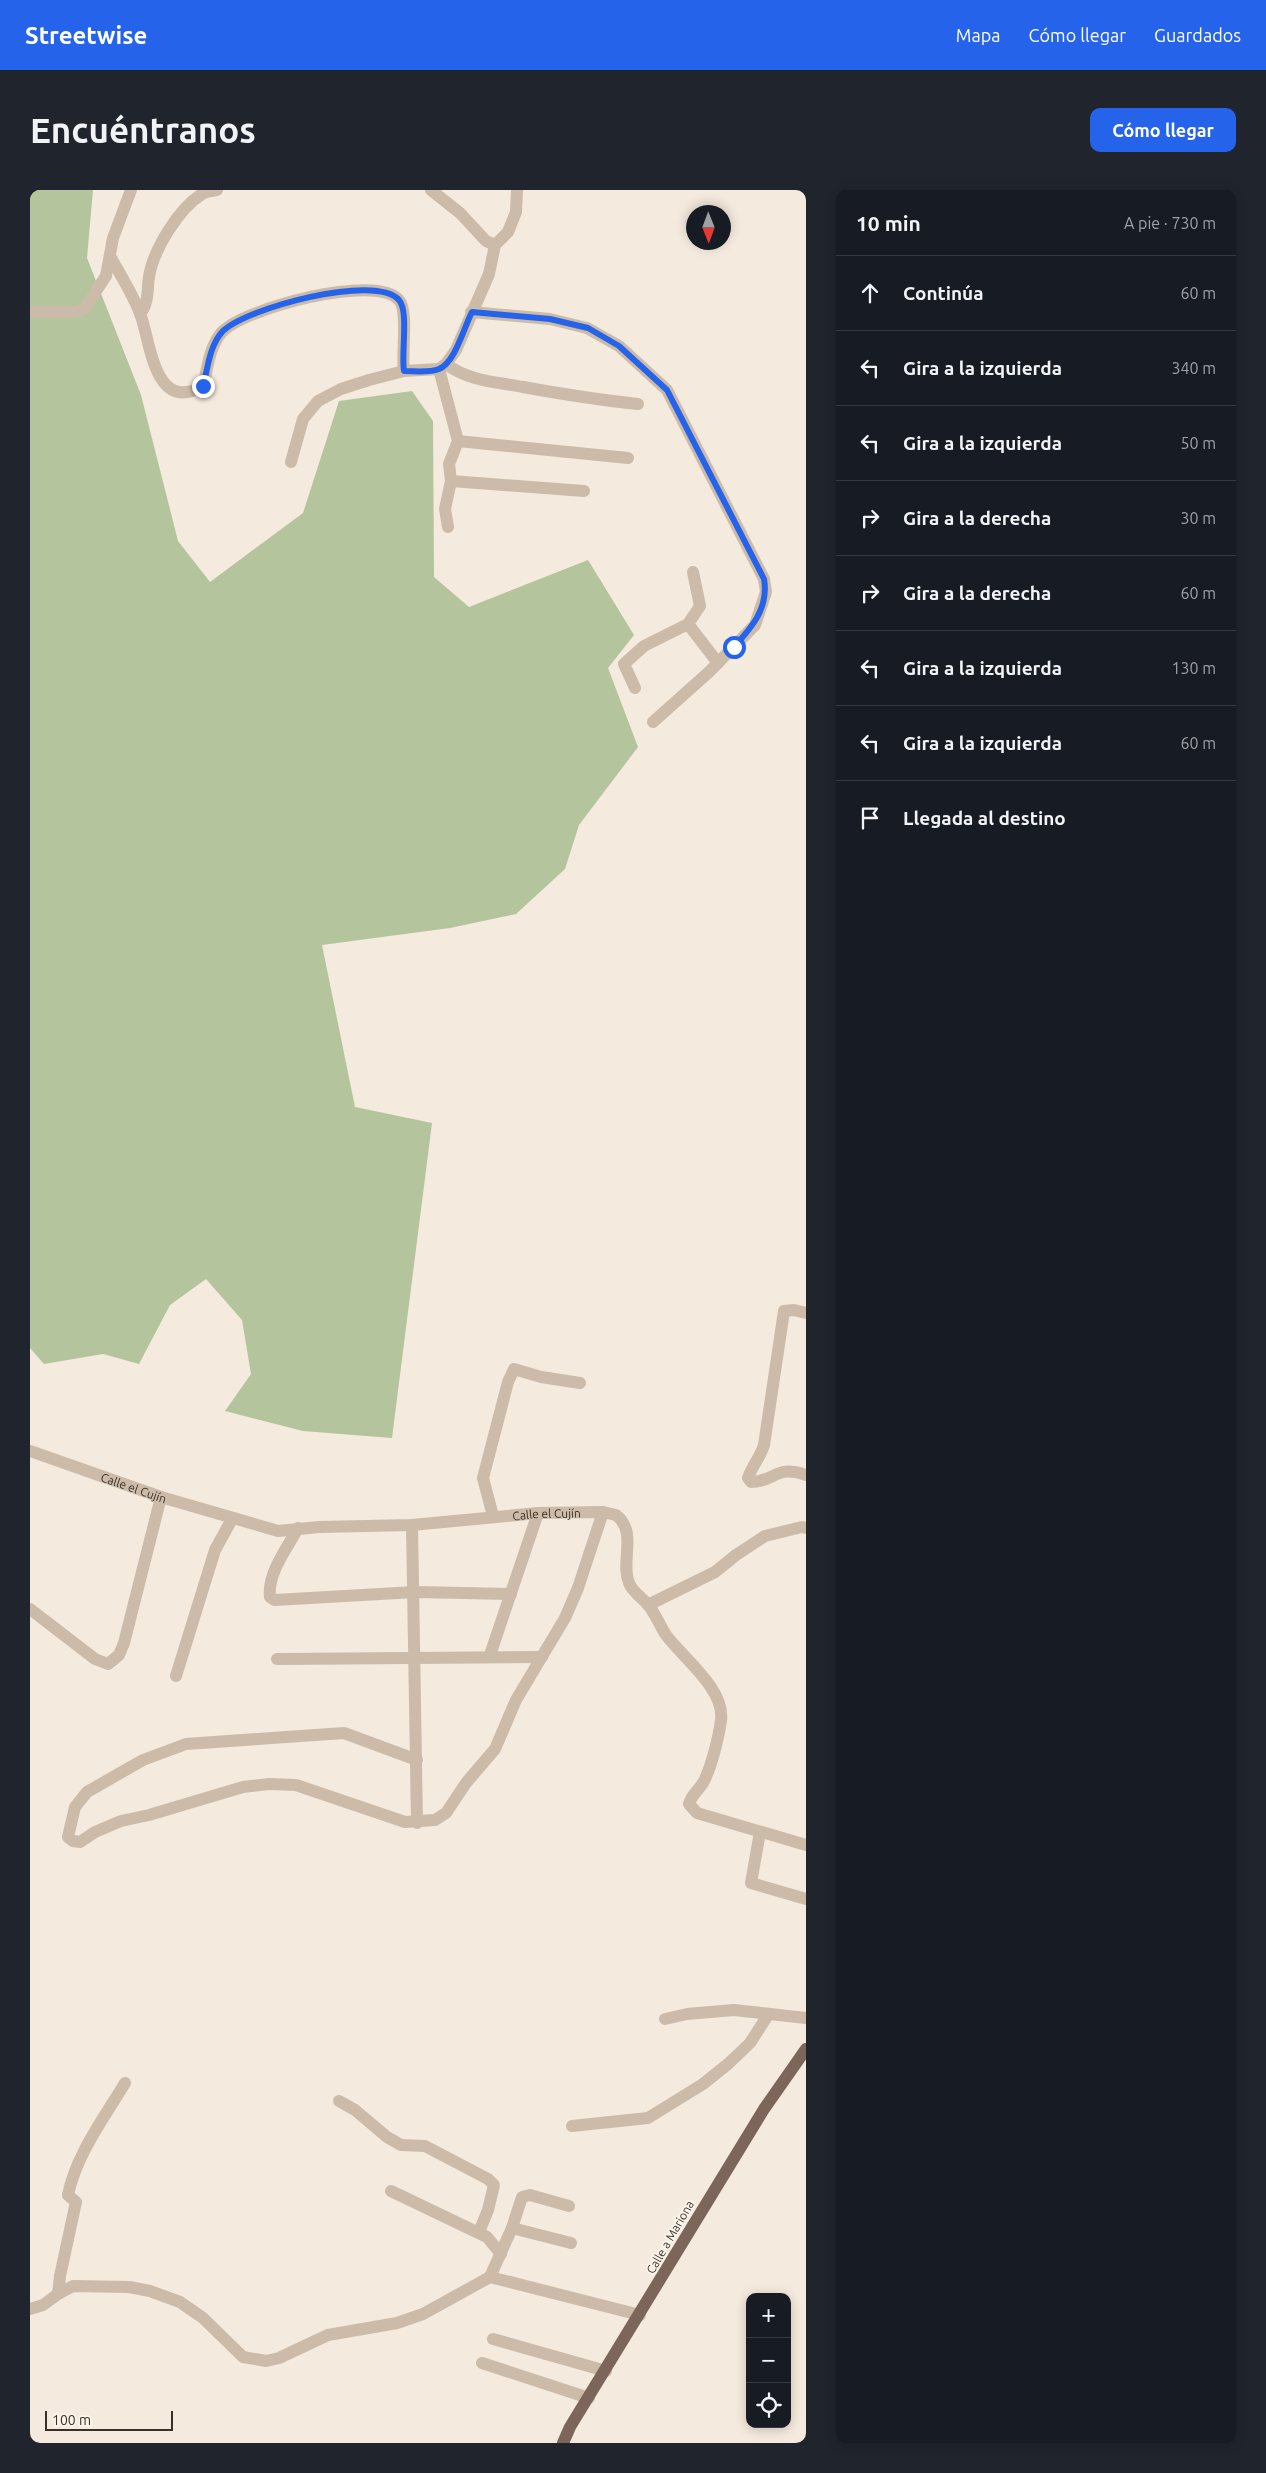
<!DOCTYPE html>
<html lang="es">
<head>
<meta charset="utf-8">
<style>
	:root { --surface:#171b24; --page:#20242c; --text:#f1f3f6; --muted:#9ea1a6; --line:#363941; --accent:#2563eb }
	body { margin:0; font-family:Ubuntu,sans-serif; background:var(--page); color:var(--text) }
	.controls { position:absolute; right:15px; bottom:15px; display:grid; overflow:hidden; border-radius:10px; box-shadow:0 2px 12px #0003 }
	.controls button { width:45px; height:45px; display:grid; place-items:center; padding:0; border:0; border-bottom:1px solid var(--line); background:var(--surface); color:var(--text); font:25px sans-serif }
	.compass { position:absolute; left:656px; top:15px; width:45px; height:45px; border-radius:50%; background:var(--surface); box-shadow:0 2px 12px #0003; rotate:179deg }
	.scale { position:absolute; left:15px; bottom:12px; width:128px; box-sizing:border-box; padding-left:5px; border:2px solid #392f28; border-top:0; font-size:14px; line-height:18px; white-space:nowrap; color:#392f28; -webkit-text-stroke:4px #fbf4ea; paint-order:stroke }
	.stop { position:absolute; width:15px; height:15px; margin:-11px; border:4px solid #2563eb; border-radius:50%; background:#fff }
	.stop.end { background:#2563eb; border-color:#fff; box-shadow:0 1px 5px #0008 }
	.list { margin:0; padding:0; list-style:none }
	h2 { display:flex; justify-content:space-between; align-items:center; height:65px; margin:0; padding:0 20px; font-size:21px }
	h2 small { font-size:16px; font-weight:400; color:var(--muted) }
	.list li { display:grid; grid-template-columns:32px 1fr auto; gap:15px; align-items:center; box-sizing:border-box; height:75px; padding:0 20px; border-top:1px solid var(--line) }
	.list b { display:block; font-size:19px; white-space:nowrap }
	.list em { font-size:16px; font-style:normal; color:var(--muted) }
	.icon { flex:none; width:28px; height:28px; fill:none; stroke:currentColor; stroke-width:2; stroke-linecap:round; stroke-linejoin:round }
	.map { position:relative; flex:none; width:776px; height:2253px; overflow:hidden; border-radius:10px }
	header { display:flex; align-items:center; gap:30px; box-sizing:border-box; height:70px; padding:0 25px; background:var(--accent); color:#fff }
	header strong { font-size:24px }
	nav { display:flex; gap:28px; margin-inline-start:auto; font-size:18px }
	.intro { display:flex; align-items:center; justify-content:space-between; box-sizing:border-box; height:120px; padding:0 30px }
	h1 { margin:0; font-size:35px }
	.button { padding:12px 22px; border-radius:10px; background:var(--accent); color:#fff; font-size:18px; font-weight:700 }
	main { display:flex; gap:30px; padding:0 30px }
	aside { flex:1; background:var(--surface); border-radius:10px; box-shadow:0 2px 12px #0003 }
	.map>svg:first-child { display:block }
</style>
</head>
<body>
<header>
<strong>Streetwise</strong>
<nav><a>Mapa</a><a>Cómo llegar</a><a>Guardados</a></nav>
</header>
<div class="intro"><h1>Encuéntranos</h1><a class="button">Cómo llegar</a></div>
<main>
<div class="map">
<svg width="776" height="2253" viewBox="0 0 776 2253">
	<rect width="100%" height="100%" fill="#f4eadd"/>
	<path fill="#b4c49c" d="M 0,0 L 63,0 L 57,68 L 111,205 L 148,351 L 180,392 L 273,323 L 309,211 L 382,201 L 403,231 L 404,387 L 439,417 L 558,370 L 604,445 L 578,478 L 608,557 L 549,635 L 535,679 L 486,724 L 420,738 L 292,755 L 325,917 L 402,933 L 362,1248 L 273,1241 L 195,1221 L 221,1184 L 212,1130 L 176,1089 L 140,1115 L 109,1174 L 73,1164 L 14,1174 L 0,1158 Z"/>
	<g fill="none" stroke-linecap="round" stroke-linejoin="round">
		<g stroke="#ccbba8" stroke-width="12">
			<path d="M 401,0 L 430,23 L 456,51 L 465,55"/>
			<path d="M 81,68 C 91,86 104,106 111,126 C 121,156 125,223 173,196 C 178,177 179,157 192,142 C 215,118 346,83 369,110 C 379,121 371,164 374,181"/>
			<path d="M 0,122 L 44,122 L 54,119 L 76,86 L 83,48 L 101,0"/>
			<path d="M 441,122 L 520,129 L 557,138 L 589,156 L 637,200 L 734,389 L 736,402 L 725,435 L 679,482 L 623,532"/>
			<path d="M 110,124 C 119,113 117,100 119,87 C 123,60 149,18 172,4 C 176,1 183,1 187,0"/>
			<path d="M 416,174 C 438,191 467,192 493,197 C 532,204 569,210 608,214"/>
			<path d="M 409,179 L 428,251 L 419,274 L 421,291 L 415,319 L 418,337"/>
			<path d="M 428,251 L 598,268"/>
			<path d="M 261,272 L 273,229 L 288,211 L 311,199 L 339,190 L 374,181 L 409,179 L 416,174 L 426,160 L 459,84 L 465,55 L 478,42 L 486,22 L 487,0"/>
			<path d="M 421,291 L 554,301"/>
			<path d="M 663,382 L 670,416 L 658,434 L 688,473"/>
			<path d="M 605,498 L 594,474 L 614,456 L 658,434"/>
			<path d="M 776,1123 L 764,1120 L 754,1121 L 734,1255 C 730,1268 722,1276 718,1288 L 721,1292 C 745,1292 746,1274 776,1285"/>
			<path id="s1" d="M 0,1261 L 131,1307 L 248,1341 L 289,1337 L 382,1335 L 508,1323 L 573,1322 L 586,1325 C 608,1342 590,1371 599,1393 C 603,1403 612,1407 619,1416 C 626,1425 630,1436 636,1445 C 653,1468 695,1499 691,1530 C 689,1546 682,1574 675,1589 C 671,1599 662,1603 659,1614 L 667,1623 L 776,1655"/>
			<path d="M 463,1326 L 453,1288 L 478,1192 L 484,1179 L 511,1187 L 550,1193"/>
			<path d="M 382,1335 L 387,1633"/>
			<path d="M 268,1338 C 257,1358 237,1384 240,1407 L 245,1410 L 385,1402 L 481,1404"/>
			<path d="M 618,1415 L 685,1382 L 706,1365 L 735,1346 L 772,1337 L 776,1338"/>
			<path d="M 0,1419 L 65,1469 L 78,1474 L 89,1465 L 94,1453 L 131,1307"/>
			<path d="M 460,1465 L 508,1323"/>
			<path d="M 247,1469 L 512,1467"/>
			<path d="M 146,1486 L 185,1360 L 202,1329"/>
			<path d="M 387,1570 L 314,1543 L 156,1554 L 113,1570 L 57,1602 L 45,1617 L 38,1647 L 43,1651 L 50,1652 L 65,1642 L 91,1631 L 119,1625 L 213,1597 L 239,1594 L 266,1595 L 375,1632 L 405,1630 L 416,1623 L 436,1593 L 465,1559 L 486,1510 L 535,1428 L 548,1398 L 573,1322"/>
			<path d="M 730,1642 L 721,1693 L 776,1709"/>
			<path d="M 635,1829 L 657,1824 L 704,1820 L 776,1828"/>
			<path d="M 309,1911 L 325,1920 L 357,1947 L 371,1955 L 395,1956 L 458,1989 L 464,1995 L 458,2020 L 449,2042"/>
			<path d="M 542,1936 L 618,1928 L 673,1894 L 698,1874 L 720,1853 L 738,1825"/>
			<path d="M 361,2001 L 457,2047 L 471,2064"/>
			<path d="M 482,2038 L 541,2053"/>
			<path d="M 460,2087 L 610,2125"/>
			<path d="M 28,2104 L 30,2086 L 46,2012 L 38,2005 C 46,1965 74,1928 95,1893"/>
			<path d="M 0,2119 L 13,2115 L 28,2104 L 43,2096 L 99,2097 L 120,2101 L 150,2112 L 173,2128 L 213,2167 L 236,2171 L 249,2168 L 298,2145 L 367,2133 L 393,2124 L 460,2087 L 482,2038 L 492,2007 L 500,2005 L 539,2016"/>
			<path d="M 463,2149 L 576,2181"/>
			<path d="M 452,2173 L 559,2208"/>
		</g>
		<path stroke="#7b6659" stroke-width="12" d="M 533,2253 L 540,2237 L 734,1919 L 776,1859"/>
	</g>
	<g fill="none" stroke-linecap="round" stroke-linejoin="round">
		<path stroke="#2563eb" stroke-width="6" d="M 173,196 C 178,178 179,157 192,142 C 215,118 346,83 369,110 C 379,121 371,164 374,181 C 385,181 399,183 409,179 C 425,173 434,137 442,122 L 520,129 L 558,138 L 589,156 L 637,200 L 734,389 C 739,418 722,437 704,457"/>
	</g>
	<g text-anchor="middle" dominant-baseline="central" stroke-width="4" stroke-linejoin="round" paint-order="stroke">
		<g font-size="12" fill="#392f28" stroke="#fbf4ea">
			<text stroke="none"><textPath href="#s1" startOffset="110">Calle el Cujín</textPath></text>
			<text stroke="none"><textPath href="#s1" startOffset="530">Calle el Cujín</textPath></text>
			<text transform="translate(640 2047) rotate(-60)">Calle a Mariona</text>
		</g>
	</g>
</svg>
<div class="controls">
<button>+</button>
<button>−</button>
<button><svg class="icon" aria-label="locate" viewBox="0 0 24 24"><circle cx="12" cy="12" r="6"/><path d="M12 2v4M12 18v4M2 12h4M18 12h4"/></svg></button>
</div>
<svg class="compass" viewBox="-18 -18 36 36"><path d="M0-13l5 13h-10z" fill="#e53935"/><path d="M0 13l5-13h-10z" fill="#9ea1a6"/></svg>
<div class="scale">100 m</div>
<div class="stop" style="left:704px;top:457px"></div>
<div class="stop end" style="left:173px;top:196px"></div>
</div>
<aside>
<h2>10 min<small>A pie · 730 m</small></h2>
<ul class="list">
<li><svg class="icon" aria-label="ahead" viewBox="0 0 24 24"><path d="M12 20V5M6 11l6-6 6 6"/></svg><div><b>Continúa</b></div><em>60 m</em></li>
<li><svg class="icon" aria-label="left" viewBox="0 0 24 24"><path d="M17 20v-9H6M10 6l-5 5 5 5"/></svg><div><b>Gira a la izquierda</b></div><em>340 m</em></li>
<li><svg class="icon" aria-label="left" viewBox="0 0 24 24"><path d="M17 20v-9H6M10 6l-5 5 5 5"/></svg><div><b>Gira a la izquierda</b></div><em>50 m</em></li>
<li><svg class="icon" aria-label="right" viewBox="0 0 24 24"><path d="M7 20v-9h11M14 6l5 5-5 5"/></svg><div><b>Gira a la derecha</b></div><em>30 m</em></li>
<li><svg class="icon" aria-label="right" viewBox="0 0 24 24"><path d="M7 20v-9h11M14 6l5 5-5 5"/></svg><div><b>Gira a la derecha</b></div><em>60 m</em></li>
<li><svg class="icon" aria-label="left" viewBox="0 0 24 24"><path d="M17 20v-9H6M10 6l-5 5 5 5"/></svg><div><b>Gira a la izquierda</b></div><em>130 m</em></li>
<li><svg class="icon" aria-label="left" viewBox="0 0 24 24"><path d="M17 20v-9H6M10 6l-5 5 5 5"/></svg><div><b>Gira a la izquierda</b></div><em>60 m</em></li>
<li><svg class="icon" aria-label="arrive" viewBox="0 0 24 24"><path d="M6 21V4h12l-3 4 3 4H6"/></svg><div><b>Llegada al destino</b></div></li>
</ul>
</aside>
</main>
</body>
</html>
